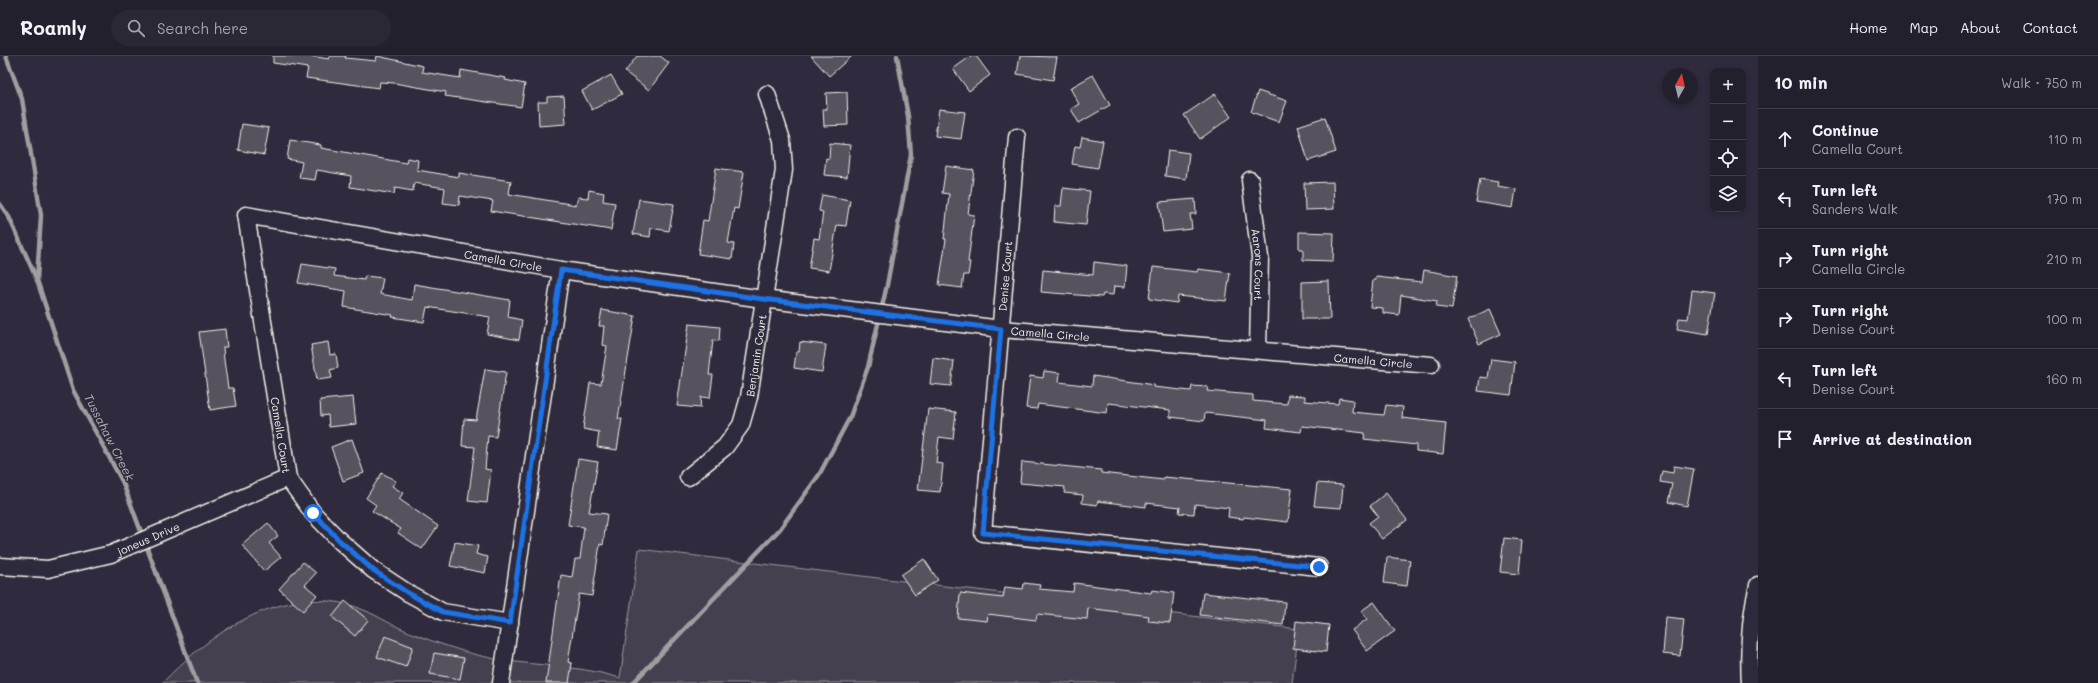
<!DOCTYPE html>
<html lang="en">
<head>
<meta charset="utf-8">
<style>
	:root { --surface:#23202e; --page:#2b2836; --text:#f1f3f6; --muted:#a3a3aa; --line:#403e4a }
	body { margin:0; font-family:Mali,sans-serif; background:var(--page); color:var(--text) }
	.controls { position:absolute; right:12px; top:12px; display:grid; overflow:hidden; border-radius:8px; box-shadow:0 2px 6px #0003 }
	.controls button { width:36px; height:36px; display:grid; place-items:center; padding:0; border:0; border-bottom:1px solid var(--line); background:var(--surface); color:var(--text); font:20px sans-serif }
	.compass { position:absolute; left:1662px; top:12px; width:36px; height:36px; border-radius:50%; background:var(--surface); box-shadow:0 2px 6px #0003; rotate:8deg }
	.stop { position:absolute; width:12px; height:12px; margin:-9px; border:3px solid #1a73e8; border-radius:50%; background:#fff }
	.stop.end { background:#1a73e8; border-color:#fff; box-shadow:0 1px 4px #0008 }
	.list { margin:0; padding:0; list-style:none }
	h2 { display:flex; justify-content:space-between; align-items:center; height:52px; margin:0; padding:0 16px; font-size:17px }
	h2 small { font-size:13px; font-weight:400; color:var(--muted) }
	.list li { display:grid; grid-template-columns:26px 1fr auto; gap:12px; align-items:center; box-sizing:border-box; height:60px; padding:0 16px; border-top:1px solid var(--line) }
	.list b { display:block; font-size:15px; white-space:nowrap }
	.list p { margin:0; font-size:13px; white-space:nowrap; color:var(--muted) }
	.list em { font-size:13px; font-style:normal; color:var(--muted) }
	.icon { flex:none; width:22px; height:22px; fill:none; stroke:currentColor; stroke-width:2; stroke-linecap:round; stroke-linejoin:round }
	.map { position:relative; flex:none; width:1758px; height:627px; overflow:hidden }
	header { display:flex; align-items:center; gap:24px; box-sizing:border-box; height:56px; padding:0 20px; background:var(--surface); border-bottom:1px solid var(--line) }
	header strong { font-size:19px }
	nav { display:flex; gap:22px; margin-inline-start:auto; font-size:14px }
	.search { width:280px; height:36px; background:var(--page); display:flex; align-items:center; gap:10px; box-sizing:border-box; padding:0 14px; border-radius:22px; color:var(--muted); font-size:15px }
	main { display:flex }
	aside { flex:1; background:var(--surface) }
	.map>svg:first-child { display:block }
</style>
</head>
<body>
<header>
<strong>Roamly</strong>
<div class="search"><svg class="icon" aria-label="search" viewBox="0 0 24 24"><circle cx="10" cy="10" r="6"/><path d="M15 15l6 6"/></svg>Search here</div>
<nav><a>Home</a><a>Map</a><a>About</a><a>Contact</a></nav>
</header>
<main>
<div class="map">
<svg width="1758" height="627" viewBox="0 0 1758 627">
	<rect width="100%" height="100%" fill="#2f2a3d"/>
	<filter id="ink" filterUnits="userSpaceOnUse"><feTurbulence type="fractalNoise" baseFrequency=".025" numOctaves="2"/><feDisplacementMap in="SourceGraphic" scale="8" xChannelSelector="R" yChannelSelector="G"/><feConvolveMatrix kernelMatrix="1 2 1 2 8 2 1 2 1" color-interpolation-filters="sRGB"/></filter>
	<g filter="url(#ink)">
		<path fill="#454050" stroke="#9c989c" d="M 639,493 L 1299,573 L 1292,627 L 162,627 C 212,575 285,525 359,552 C 373,557 386,566 400,572 C 425,583 451,592 477,599 C 524,611 573,607 620,622 Z"/>
		<g fill="none" stroke-linecap="round" stroke-linejoin="round">
			<g stroke="#a19ea0" stroke-width="4.5">
				<path d="M 6,0 L 22,43 L 41,159 L 37,224"/>
				<path d="M 0,148 L 9,161 L 37,224 L 73,334 L 123,427 L 197,627"/>
				<path d="M 633,627 L 780,473 L 819,419 L 850,361 L 868,311 L 887,229 L 911,99 L 908,60 L 897,0"/>
			</g>
		</g>
		<g fill="#56525f" stroke="#f4f1e8">
			<path d="M 273,0 L 310,0 L 329,3 L 330,0 L 346,0 L 345,2 L 376,5 L 377,0 L 423,10 L 422,16 L 460,22 L 461,14 L 506,22 L 505,24 L 525,28 L 521,51 L 445,40 L 446,36 L 394,27 L 380,26 L 379,32 L 306,22 L 308,12 L 273,7 Z"/>
			<path d="M 637,0 L 660,0 L 669,7 L 649,34 L 625,16 Z"/>
			<path d="M 811,0 L 852,0 L 829,20 Z"/>
			<path d="M 971,0 L 976,0 L 990,19 L 969,35 L 953,13 Z"/>
			<path d="M 1020,0 L 1057,1 L 1053,24 L 1017,18 Z"/>
			<path d="M 611,19 L 622,38 L 592,54 L 582,35 Z"/>
			<path d="M 1093,19 L 1110,49 L 1079,67 L 1071,53 L 1079,48 L 1070,32 Z"/>
			<path d="M 1258,35 L 1287,45 L 1279,66 L 1251,56 Z"/>
			<path d="M 847,36 L 848,69 L 824,70 L 823,53 L 827,53 L 826,37 Z"/>
			<path d="M 1215,38 L 1231,61 L 1200,83 L 1184,59 Z"/>
			<path d="M 564,40 L 566,68 L 539,70 L 538,46 L 547,46 L 547,41 Z"/>
			<path d="M 939,53 L 965,56 L 961,83 L 935,80 Z"/>
			<path d="M 1325,61 L 1336,96 L 1308,105 L 1298,70 Z"/>
			<path d="M 242,68 L 269,72 L 264,99 L 238,94 Z"/>
			<path d="M 1082,81 L 1103,85 L 1098,112 L 1072,108 L 1075,90 L 1080,91 Z"/>
			<path d="M 290,84 L 321,89 L 321,92 L 406,107 L 407,102 L 418,104 L 417,114 L 459,121 L 459,117 L 511,125 L 509,138 L 576,149 L 578,141 L 588,142 L 589,134 L 604,137 L 603,145 L 615,147 L 611,174 L 491,155 L 493,145 L 460,140 L 459,149 L 443,147 L 445,132 L 414,127 L 413,135 L 395,132 L 394,138 L 350,131 L 351,120 L 317,114 L 315,124 L 299,122 L 302,106 L 287,103 Z"/>
			<path d="M 830,87 L 850,89 L 847,121 L 824,119 L 826,102 L 829,103 Z"/>
			<path d="M 1168,94 L 1189,97 L 1186,123 L 1165,120 Z"/>
			<path d="M 946,110 L 974,114 L 968,158 L 974,159 L 968,206 L 970,206 L 968,219 L 964,219 L 962,232 L 939,229 L 946,183 L 944,183 L 949,138 L 942,137 Z"/>
			<path d="M 716,112 L 744,116 L 738,153 L 734,152 L 728,187 L 734,188 L 732,203 L 698,198 L 703,164 L 708,165 Z"/>
			<path d="M 1480,123 L 1498,126 L 1497,130 L 1516,133 L 1513,152 L 1476,146 Z"/>
			<path d="M 1333,126 L 1334,153 L 1305,154 L 1304,127 Z"/>
			<path d="M 1063,132 L 1090,135 L 1086,169 L 1054,166 L 1055,150 L 1061,150 Z"/>
			<path d="M 822,139 L 850,144 L 846,170 L 837,169 L 829,215 L 809,212 L 814,182 L 819,183 L 823,156 L 819,155 Z"/>
			<path d="M 639,143 L 674,148 L 669,175 L 651,172 L 650,181 L 633,178 Z"/>
			<path d="M 1195,143 L 1196,158 L 1190,158 L 1192,173 L 1163,176 L 1159,146 Z"/>
			<path d="M 1299,176 L 1334,177 L 1333,205 L 1303,204 L 1303,193 L 1299,193 Z"/>
			<path d="M 1094,206 L 1127,210 L 1125,231 L 1114,230 L 1113,239 L 1103,238 L 1102,241 L 1041,236 L 1043,214 L 1093,219 Z"/>
			<path d="M 302,208 L 335,213 L 334,220 L 364,224 L 365,220 L 383,222 L 380,238 L 412,244 L 414,228 L 510,244 L 508,261 L 522,264 L 519,284 L 487,278 L 490,261 L 427,251 L 424,266 L 392,261 L 393,259 L 344,251 L 346,235 L 298,227 Z"/>
			<path d="M 1153,211 L 1197,216 L 1198,213 L 1230,217 L 1226,245 L 1178,240 L 1177,247 L 1149,243 Z"/>
			<path d="M 1424,214 L 1457,220 L 1452,253 L 1436,251 L 1437,245 L 1401,239 L 1399,259 L 1383,257 L 1383,252 L 1370,251 L 1373,224 L 1376,224 L 1376,221 L 1422,226 Z"/>
			<path d="M 1329,225 L 1330,263 L 1302,263 L 1302,226 Z"/>
			<path d="M 1692,234 L 1715,237 L 1708,278 L 1677,273 L 1679,262 L 1688,263 Z"/>
			<path d="M 1490,253 L 1501,278 L 1479,288 L 1468,263 Z"/>
			<path d="M 602,254 L 635,260 L 618,363 L 622,363 L 617,394 L 597,391 L 599,376 L 583,373 L 590,327 L 601,328 L 607,290 L 602,289 L 604,270 L 599,270 Z"/>
			<path d="M 689,268 L 720,271 L 719,285 L 713,284 L 709,319 L 713,319 L 710,342 L 701,341 L 700,352 L 677,350 Z"/>
			<path d="M 225,273 L 227,291 L 223,291 L 224,304 L 228,332 L 233,332 L 236,350 L 210,354 L 199,276 Z"/>
			<path d="M 328,286 L 330,299 L 336,298 L 338,312 L 330,314 L 332,322 L 317,324 L 311,289 Z"/>
			<path d="M 800,286 L 826,289 L 822,316 L 794,312 L 796,296 L 799,296 Z"/>
			<path d="M 933,302 L 954,305 L 951,330 L 930,328 Z"/>
			<path d="M 1491,303 L 1515,306 L 1511,339 L 1478,335 L 1480,321 L 1488,322 Z"/>
			<path d="M 485,313 L 506,316 L 496,381 L 488,380 L 485,413 L 491,414 L 487,447 L 468,445 L 475,391 L 462,390 L 464,363 L 476,364 Z"/>
			<path d="M 1044,315 L 1060,317 L 1059,326 L 1092,330 L 1093,320 L 1154,329 L 1153,331 L 1191,335 L 1192,330 L 1208,331 L 1207,335 L 1253,339 L 1253,345 L 1287,348 L 1288,339 L 1305,340 L 1305,345 L 1338,348 L 1339,342 L 1353,344 L 1352,356 L 1384,359 L 1386,349 L 1403,351 L 1402,362 L 1446,367 L 1443,398 L 1416,395 L 1416,389 L 1364,383 L 1365,377 L 1302,370 L 1301,376 L 1266,372 L 1267,364 L 1205,357 L 1204,365 L 1170,361 L 1170,354 L 1108,347 L 1107,357 L 1038,348 L 1037,353 L 1026,352 L 1030,320 L 1043,322 Z"/>
			<path d="M 353,341 L 356,368 L 329,371 L 328,359 L 321,360 L 320,344 Z"/>
			<path d="M 928,353 L 956,356 L 953,383 L 939,381 L 936,407 L 943,408 L 940,436 L 918,434 Z"/>
			<path d="M 352,383 L 364,417 L 343,425 L 331,391 Z"/>
			<path d="M 578,403 L 598,406 L 589,456 L 607,458 L 603,489 L 600,488 L 592,540 L 579,538 L 568,606 L 572,607 L 569,627 L 546,627 L 561,519 L 572,521 L 575,503 L 580,503 L 584,471 L 568,469 Z"/>
			<path d="M 1022,406 L 1101,414 L 1101,417 L 1164,424 L 1164,421 L 1292,433 L 1288,466 L 1244,461 L 1243,463 L 1228,461 L 1229,452 L 1195,448 L 1194,458 L 1179,457 L 1180,451 L 1146,447 L 1146,451 L 1098,445 L 1097,449 L 1082,447 L 1083,439 L 1064,437 L 1065,431 L 1020,427 Z"/>
			<path d="M 1674,410 L 1694,413 L 1687,450 L 1668,446 L 1672,428 L 1660,426 L 1662,415 L 1673,417 Z"/>
			<path d="M 382,417 L 396,425 L 392,430 L 403,437 L 399,443 L 438,470 L 422,493 L 398,477 L 401,473 L 372,455 L 376,449 L 366,442 Z"/>
			<path d="M 1317,427 L 1343,429 L 1341,452 L 1314,450 Z"/>
			<path d="M 1386,437 L 1407,464 L 1382,483 L 1369,467 L 1378,460 L 1370,450 Z"/>
			<path d="M 268,467 L 278,480 L 269,487 L 281,501 L 264,515 L 242,489 Z"/>
			<path d="M 1504,482 L 1522,484 L 1519,518 L 1500,516 Z"/>
			<path d="M 455,486 L 478,490 L 476,498 L 488,501 L 485,517 L 450,510 Z"/>
			<path d="M 1387,501 L 1410,504 L 1407,530 L 1384,527 Z"/>
			<path d="M 924,503 L 938,524 L 915,539 L 901,519 Z"/>
			<path d="M 303,506 L 316,517 L 305,529 L 317,539 L 303,555 L 279,533 Z"/>
			<path d="M 1024,527 L 1040,529 L 1039,533 L 1073,536 L 1074,527 L 1151,537 L 1152,534 L 1174,537 L 1170,567 L 1148,565 L 1149,560 L 1088,552 L 1087,563 L 1037,558 L 1036,564 L 988,558 L 987,565 L 958,562 L 960,537 L 1003,542 L 1005,531 L 1023,533 Z"/>
			<path d="M 1203,537 L 1285,546 L 1283,569 L 1200,559 Z"/>
			<path d="M 345,545 L 368,564 L 355,580 L 332,561 Z"/>
			<path d="M 1374,546 L 1395,575 L 1367,595 L 1352,574 L 1367,563 L 1361,555 Z"/>
			<path d="M 1666,561 L 1684,563 L 1680,600 L 1663,598 Z"/>
			<path d="M 1296,565 L 1329,569 L 1326,596 L 1293,592 Z"/>
			<path d="M 385,580 L 413,591 L 406,611 L 377,601 Z"/>
			<path d="M 434,597 L 464,602 L 460,623 L 430,618 Z"/>
		</g>
		<g fill="none" stroke-linecap="round" stroke-linejoin="round">
			<defs>
				<g id="minor">
					<path d="M 1017,81 L 983,477 L 1319,511"/>
					<path id="s1" d="M 1250,124 L 1260,201 L 1258,294"/>
					<path id="s2" d="M 688,421 L 725,391 L 741,369 L 749,341 L 784,114 L 782,84 L 767,38"/>
					<path id="s3" d="M 0,510 L 48,513 L 111,498 L 288,422"/>
					<path id="s4" d="M 510,567 L 443,556 L 408,537 L 373,514 L 340,485 L 313,457 L 288,422 L 246,159 L 561,214 L 763,243 L 1001,273 L 1431,309"/>
					<path d="M 501,627 L 561,214"/>
					<path d="M 1750,627 C 1748,594 1750,561 1758,529"/>
				</g>
			</defs>
			<use href="#minor" stroke="#f4f1e8" stroke-width="19"/>
			<use href="#minor" stroke="#2f2a3d" stroke-width="16"/>
		</g>
	</g>
	<g fill="none" stroke-linecap="round" stroke-linejoin="round" filter="url(#ink)">
		<path stroke="#1a73e8" stroke-width="5" d="M 313,457 L 340,485 L 373,514 L 408,537 L 443,556 L 510,567 L 561,214 L 763,243 L 1001,273 L 983,477 L 1319,511"/>
	</g>
	<g text-anchor="middle" dominant-baseline="central" stroke-width="3" stroke-linejoin="round" paint-order="stroke">
		<g font-size="11" fill="#f4f1e8" stroke="#2f2a3d">
			<text stroke="none"><textPath href="#s4" startOffset="803">Camella Circle</textPath></text>
			<text stroke="none"><textPath href="#s1" startOffset="85">Aarons Court</textPath></text>
			<text transform="translate(1005 220) rotate(-85)">Denise Court</text>
			<text stroke="none"><textPath href="#s4" startOffset="1355">Camella Circle</textPath></text>
			<text stroke="none"><textPath href="#s2" startOffset="146">Benjamin Court</textPath></text>
			<text stroke="none"><textPath href="#s4" startOffset="1679">Camella Circle</textPath></text>
			<text transform="translate(281 379) rotate(81)">Camella Court</text>
			<text stroke="none"><textPath href="#s3" startOffset="153">joneus Drive</textPath></text>
		</g>
		<g font-size="12" font-style="italic" fill="#b6b2b2" stroke="#2f2a3d">
			<text transform="translate(110 381) rotate(63)">Tussahaw Creek</text>
		</g>
	</g>
</svg>
<div class="controls">
<button>+</button>
<button>−</button>
<button><svg class="icon" aria-label="locate" viewBox="0 0 24 24"><circle cx="12" cy="12" r="6"/><path d="M12 2v4M12 18v4M2 12h4M18 12h4"/></svg></button>
<button><svg class="icon" aria-label="layers" viewBox="0 0 24 24"><path d="M12 4l9 5-9 5-9-5zM3 14l9 5 9-5"/></svg></button>
</div>
<svg class="compass" viewBox="-18 -18 36 36"><path d="M0-13l5 13h-10z" fill="#e53935"/><path d="M0 13l5-13h-10z" fill="#a3a3aa"/></svg>
<div class="stop" style="left:313px;top:457px"></div>
<div class="stop end" style="left:1319px;top:511px"></div>
</div>
<aside>
<h2>10 min<small>Walk · 750 m</small></h2>
<ul class="list">
<li><svg class="icon" aria-label="ahead" viewBox="0 0 24 24"><path d="M12 20V5M6 11l6-6 6 6"/></svg><div><b>Continue</b><p>Camella Court</p></div><em>110 m</em></li>
<li><svg class="icon" aria-label="left" viewBox="0 0 24 24"><path d="M17 20v-9H6M10 6l-5 5 5 5"/></svg><div><b>Turn left</b><p>Sanders Walk</p></div><em>170 m</em></li>
<li><svg class="icon" aria-label="right" viewBox="0 0 24 24"><path d="M7 20v-9h11M14 6l5 5-5 5"/></svg><div><b>Turn right</b><p>Camella Circle</p></div><em>210 m</em></li>
<li><svg class="icon" aria-label="right" viewBox="0 0 24 24"><path d="M7 20v-9h11M14 6l5 5-5 5"/></svg><div><b>Turn right</b><p>Denise Court</p></div><em>100 m</em></li>
<li><svg class="icon" aria-label="left" viewBox="0 0 24 24"><path d="M17 20v-9H6M10 6l-5 5 5 5"/></svg><div><b>Turn left</b><p>Denise Court</p></div><em>160 m</em></li>
<li><svg class="icon" aria-label="arrive" viewBox="0 0 24 24"><path d="M6 21V4h12l-3 4 3 4H6"/></svg><div><b>Arrive at destination</b></div></li>
</ul>
</aside>
</main>
</body>
</html>
